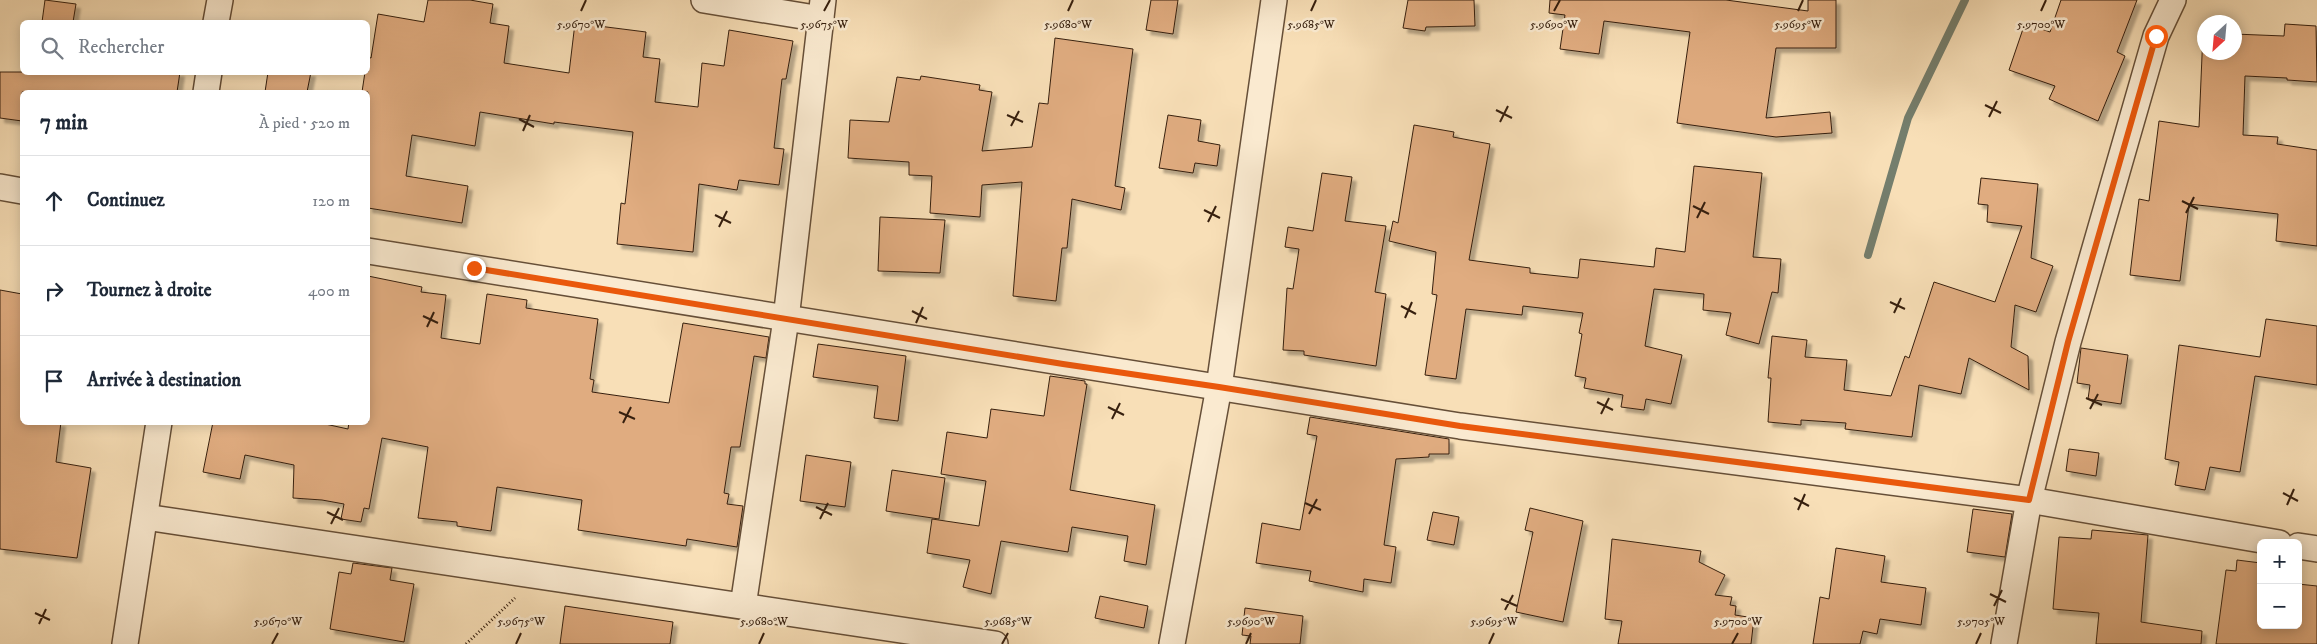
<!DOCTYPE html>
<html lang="fr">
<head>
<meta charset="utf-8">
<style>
	:root { --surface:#fff; --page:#f6f6f7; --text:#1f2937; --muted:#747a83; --line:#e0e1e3 }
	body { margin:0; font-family:"IM FELL DW Pica",serif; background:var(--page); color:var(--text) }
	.controls { position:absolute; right:15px; bottom:15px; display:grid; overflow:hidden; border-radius:8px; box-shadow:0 2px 12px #0003 }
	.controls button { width:45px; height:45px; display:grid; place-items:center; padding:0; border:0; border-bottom:1px solid var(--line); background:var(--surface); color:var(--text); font:25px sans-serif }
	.compass { position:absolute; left:2197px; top:15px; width:45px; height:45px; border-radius:50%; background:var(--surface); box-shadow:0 2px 12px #0003; rotate:206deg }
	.stop { position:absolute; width:15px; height:15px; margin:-11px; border:4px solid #ea580c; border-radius:50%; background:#fff }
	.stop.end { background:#ea580c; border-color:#fff; box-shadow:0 1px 5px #0008 }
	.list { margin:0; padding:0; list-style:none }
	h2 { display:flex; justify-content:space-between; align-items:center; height:65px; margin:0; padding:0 20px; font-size:21px }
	h2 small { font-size:16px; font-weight:400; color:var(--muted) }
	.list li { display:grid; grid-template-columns:32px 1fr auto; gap:15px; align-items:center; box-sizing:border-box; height:90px; padding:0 20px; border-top:1px solid var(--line) }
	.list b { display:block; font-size:19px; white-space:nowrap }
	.list em { font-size:16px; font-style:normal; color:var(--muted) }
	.icon { flex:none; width:28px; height:28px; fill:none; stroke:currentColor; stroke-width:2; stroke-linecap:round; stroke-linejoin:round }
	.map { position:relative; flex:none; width:2317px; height:644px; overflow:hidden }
	.search { position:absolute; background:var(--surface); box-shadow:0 2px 12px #0003; left:20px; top:20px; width:350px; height:55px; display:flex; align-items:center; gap:12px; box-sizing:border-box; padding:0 18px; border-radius:8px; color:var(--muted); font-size:19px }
	.panel { position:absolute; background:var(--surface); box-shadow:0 2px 12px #0003; left:20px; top:90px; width:350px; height:335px; border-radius:8px }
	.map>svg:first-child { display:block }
</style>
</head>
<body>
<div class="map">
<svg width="2317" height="644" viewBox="0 0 2317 644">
	<defs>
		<filter id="shadow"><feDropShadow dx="4.5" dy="4.5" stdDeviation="1" flood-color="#0004"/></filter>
	</defs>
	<rect width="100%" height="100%" fill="#f8dfb7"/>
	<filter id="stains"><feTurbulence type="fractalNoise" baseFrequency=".004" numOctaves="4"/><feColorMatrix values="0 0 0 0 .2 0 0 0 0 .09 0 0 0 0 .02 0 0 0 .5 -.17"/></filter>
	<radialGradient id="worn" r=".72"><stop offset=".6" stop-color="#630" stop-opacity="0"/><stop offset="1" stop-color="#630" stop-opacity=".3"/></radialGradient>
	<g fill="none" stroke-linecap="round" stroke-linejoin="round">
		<path stroke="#747e6d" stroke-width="8" d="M 1868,255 L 1908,118 L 1965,0"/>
	</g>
	<g fill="#e0ac80" stroke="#361f0e" filter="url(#shadow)">
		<path d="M 45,0 L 76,4 L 73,22 L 42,22 Z"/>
		<path d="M 428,0 L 470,0 L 493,4 L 490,23 L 509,26 L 504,63 L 569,73 L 575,23 L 646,32 L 643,57 L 660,59 L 655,102 L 698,107 L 702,63 L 724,66 L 729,30 L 793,41 L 786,79 L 782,79 L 774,148 L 784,149 L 779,185 L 739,180 L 737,190 L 699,184 L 693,252 L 617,244 L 621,203 L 625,204 L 633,132 L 554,122 L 554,124 L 480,112 L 475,146 L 412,135 L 406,176 L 468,186 L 462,223 L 368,208 L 368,92 L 362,92 L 365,72 L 368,72 L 368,57 L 371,58 L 378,14 L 424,22 Z"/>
		<path d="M 1151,0 L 1178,0 L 1173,34 L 1146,30 Z"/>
		<path d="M 1408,0 L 1474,0 L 1475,26 L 1426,27 L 1425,31 L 1403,28 Z"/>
		<path d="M 1550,0 L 1726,0 L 1808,11 L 1808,0 L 1836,0 L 1836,48 L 1776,48 L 1766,118 L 1830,112 L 1832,133 L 1776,137 L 1677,123 L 1690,32 L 1604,21 L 1599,54 L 1560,49 L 1565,15 L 1549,13 Z"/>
		<path d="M 2061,0 L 2137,0 L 2117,52 L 2125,56 L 2098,121 L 2049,99 L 2055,86 L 2009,70 L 2025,23 L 2050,32 Z"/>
		<path d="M 2285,24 L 2316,26 L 2317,82 L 2287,80 L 2287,78 L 2245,76 L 2243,135 L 2278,137 L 2277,144 L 2317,150 L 2317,246 L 2276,241 L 2278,214 L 2189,204 L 2180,281 L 2130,275 L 2139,199 L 2149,201 L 2159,121 L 2199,127 L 2203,32 L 2204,33 L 2204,52 L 2234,52 L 2234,34 L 2284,36 Z"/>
		<path d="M 1055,38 L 1133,49 L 1115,186 L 1125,188 L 1121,210 L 1072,199 L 1067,248 L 1062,248 L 1056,301 L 1013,296 L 1022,182 L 982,185 L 980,217 L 930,213 L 932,176 L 909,175 L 909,162 L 848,158 L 850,120 L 889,122 L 897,77 L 920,80 L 921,76 L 980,85 L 979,90 L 992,92 L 982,151 L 1032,147 L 1039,103 L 1048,104 Z"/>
		<path d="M 0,72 L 180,72 L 177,92 L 22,92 L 22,121 L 0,118 Z"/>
		<path d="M 268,72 L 311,72 L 307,92 L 265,92 Z"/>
		<path d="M 1168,115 L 1201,120 L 1198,141 L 1220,145 L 1217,166 L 1195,163 L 1193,173 L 1159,168 Z"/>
		<path d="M 1414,125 L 1454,132 L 1453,137 L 1490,144 L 1469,260 L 1530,268 L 1530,273 L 1578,278 L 1580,259 L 1654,267 L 1656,248 L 1685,252 L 1694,166 L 1762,173 L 1753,257 L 1781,259 L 1778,293 L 1772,292 L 1759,344 L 1726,335 L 1731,313 L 1703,310 L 1704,294 L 1654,289 L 1645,346 L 1682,355 L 1671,404 L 1646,399 L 1644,410 L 1621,407 L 1623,395 L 1584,388 L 1586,378 L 1575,376 L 1582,334 L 1579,333 L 1583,313 L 1523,306 L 1522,315 L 1466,309 L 1456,379 L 1425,375 L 1437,295 L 1432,294 L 1436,252 L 1389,241 L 1393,221 L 1398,223 Z"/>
		<path d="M 1322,173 L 1352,177 L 1345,221 L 1386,226 L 1375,292 L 1386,294 L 1376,366 L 1304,355 L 1304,351 L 1283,350 L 1287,288 L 1293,289 L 1299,249 L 1285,247 L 1288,227 L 1313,231 Z"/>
		<path d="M 1981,178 L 2038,184 L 2031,258 L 2053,266 L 2036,312 L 2015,305 L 2011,347 L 2028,356 L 2029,390 L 1969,358 L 1961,394 L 1919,385 L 1912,437 L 1845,429 L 1846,423 L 1801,420 L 1801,425 L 1768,422 L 1771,378 L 1768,378 L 1772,336 L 1807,340 L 1805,357 L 1847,360 L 1844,390 L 1891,396 L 1905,356 L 1909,358 L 1934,282 L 1995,302 L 2022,226 L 1987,222 L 1988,205 L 1978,204 Z"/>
		<path d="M 880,217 L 945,220 L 940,273 L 878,271 Z"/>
		<path d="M 368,276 L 422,287 L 421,292 L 446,295 L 441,338 L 480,344 L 487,294 L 527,300 L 526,308 L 598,319 L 590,379 L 594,380 L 592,392 L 669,403 L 683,323 L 769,337 L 766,358 L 754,356 L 740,447 L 731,447 L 724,493 L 729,494 L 727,504 L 743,506 L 737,547 L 687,539 L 686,546 L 578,530 L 582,500 L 497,487 L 491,531 L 457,526 L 457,522 L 418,518 L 428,447 L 382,438 L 369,509 L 364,508 L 361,522 L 341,519 L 344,504 L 322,500 L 293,498 L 294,465 L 245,455 L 240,479 L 203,472 L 213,422 L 316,422 L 348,429 L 349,422 L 368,422 Z"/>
		<path d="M 0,290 L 22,294 L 22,422 L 61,422 L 56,462 L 91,468 L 77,558 L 0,549 Z"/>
		<path d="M 2266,319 L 2317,326 L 2317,385 L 2255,376 L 2240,472 L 2210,467 L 2205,490 L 2175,485 L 2179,462 L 2165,459 L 2179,345 L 2260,357 Z"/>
		<path d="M 818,344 L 906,356 L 898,421 L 874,418 L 878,386 L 813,377 Z"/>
		<path d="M 2081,348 L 2128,355 L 2121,404 L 2088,399 L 2090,385 L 2077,383 Z"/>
		<path d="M 1050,376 L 1085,381 L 1085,384 L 1087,384 L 1070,490 L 1155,505 L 1146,565 L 1124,561 L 1128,536 L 1072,527 L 1068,552 L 1001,541 L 991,594 L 963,587 L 970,560 L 927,553 L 932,519 L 979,526 L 986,481 L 941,474 L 947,432 L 987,438 L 991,409 L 1044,416 Z"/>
		<path d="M 1310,417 L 1449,439 L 1449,454 L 1429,454 L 1429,457 L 1396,459 L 1384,545 L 1396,547 L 1391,583 L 1364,579 L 1363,592 L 1309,581 L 1311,571 L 1256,563 L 1262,523 L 1300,530 L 1317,436 L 1307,434 Z"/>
		<path d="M 2069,449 L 2099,453 L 2096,476 L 2066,471 Z"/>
		<path d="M 806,455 L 851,462 L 845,507 L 800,501 Z"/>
		<path d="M 892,470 L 945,478 L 939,519 L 886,511 Z"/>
		<path d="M 1530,508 L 1583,521 L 1563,622 L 1516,612 L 1533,532 L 1525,530 Z"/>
		<path d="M 1973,509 L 2012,514 L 2005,557 L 1967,552 Z"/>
		<path d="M 1433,512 L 1459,517 L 1454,545 L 1427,540 Z"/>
		<path d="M 2092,530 L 2148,535 L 2141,622 L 2202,631 L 2201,644 L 2096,644 L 2099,613 L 2053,609 L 2059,537 L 2091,539 Z"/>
		<path d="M 1612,539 L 1701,551 L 1699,562 L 1725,575 L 1715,595 L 1732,597 L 1730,605 L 1736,606 L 1735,615 L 1754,618 L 1751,644 L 1618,644 L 1622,621 L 1605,619 Z"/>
		<path d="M 1836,548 L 1885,556 L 1881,582 L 1926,588 L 1921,625 L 1880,619 L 1877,634 L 1863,631 L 1860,644 L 1813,644 L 1820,597 L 1829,599 Z"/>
		<path d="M 2237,560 L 2261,563 L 2261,625 L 2298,625 L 2298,584 L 2317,586 L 2317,644 L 2216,644 L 2226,570 L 2236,571 Z"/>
		<path d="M 353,563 L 392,568 L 390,580 L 414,584 L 404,642 L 330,629 L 339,572 L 351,574 Z"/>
		<path d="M 1100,596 L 1148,606 L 1144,628 L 1095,618 Z"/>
		<path d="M 565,606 L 673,622 L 670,644 L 560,644 Z"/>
		<path d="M 1245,608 L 1303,616 L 1300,644 L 1250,644 L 1251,636 L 1242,635 Z"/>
	</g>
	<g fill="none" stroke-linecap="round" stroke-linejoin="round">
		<defs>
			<g id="street">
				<path d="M 704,0 L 821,19"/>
				<path d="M 216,22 L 220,0"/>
				<path d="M 206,92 L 209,72"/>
				<path d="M 0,187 L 22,191"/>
				<path d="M 368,251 L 1460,426 L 2029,500 L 2279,543"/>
				<path d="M 145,517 L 995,644"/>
				<path d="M 2298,546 L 2317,549"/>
				<path d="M 743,606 L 786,319 L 823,0"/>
				<path d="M 125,644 L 159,422"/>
				<path d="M 1172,644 L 1219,387 L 1274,0"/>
				<path d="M 2004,644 L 2029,500 L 2068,342 L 2156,36 L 2173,0"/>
			</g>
		</defs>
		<use href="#street" stroke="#664f38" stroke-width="28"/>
		<path stroke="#361f0e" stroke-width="3" stroke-dasharray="1 2.5" stroke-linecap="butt" d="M 466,644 L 515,598"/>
		<use href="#street" stroke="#faead0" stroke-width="25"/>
	</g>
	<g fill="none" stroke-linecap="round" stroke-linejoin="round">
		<path stroke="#ea580c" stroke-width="6" d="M 474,268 L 1063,364 L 1219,387 L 1460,426 L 2029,500 L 2068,342 L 2156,36"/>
	</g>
	<path fill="none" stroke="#361f0e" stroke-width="2" d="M 581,11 L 586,0M 824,11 L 830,0M 1068,11 L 1073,0M 1311,11 L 1316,0M 1554,11 L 1560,0M 1798,11 L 1803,0M 2041,11 L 2046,0M 1985,105 L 2001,113M 1496,110 L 1512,118M 1007,115 L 1023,122M 1989,117 L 1997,101M 519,119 L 534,127M 1500,122 L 1508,106M 1011,126 L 1019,111M 523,131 L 530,115M 2182,201 L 2198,209M 1693,206 L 1709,214M 1204,210 L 1220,218M 2186,213 L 2194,197M 715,215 L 731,223M 1697,218 L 1705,202M 1208,222 L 1216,206M 719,227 L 727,211M 1890,302 L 1905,309M 1401,306 L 1416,314M 912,311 L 927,319M 1894,313 L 1901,298M 423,316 L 438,323M 1405,318 L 1412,302M 916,323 L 923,307M 427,327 L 434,312M 2086,398 L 2102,405M 1597,402 L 1613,410M 1108,407 L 1124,415M 2090,409 L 2098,394M 619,412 L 635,419M 1601,414 L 1609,398M 1112,419 L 1120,403M 623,423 L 631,407M 2283,493 L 2298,501M 1794,498 L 1809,506M 1305,503 L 1321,510M 2287,505 L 2294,489M 816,507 L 832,515M 1798,510 L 1805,494M 327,512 L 343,520M 1309,514 L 1317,499M 820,519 L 828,503M 331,524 L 339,508M 1990,594 L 2006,602M 1501,599 L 1517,606M 1994,606 L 2002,590M 1505,610 L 1513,595M 35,613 L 50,620M 39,624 L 46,609M 272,644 L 278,633M 516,644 L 521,633M 759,644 L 764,633M 1002,644 L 1008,633M 1246,644 L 1251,633M 1489,644 L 1494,633M 1732,644 L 1738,633M 1976,644 L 1981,633"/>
	<g font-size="12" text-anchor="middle" fill="#361f0e" stroke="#faead0" stroke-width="5" stroke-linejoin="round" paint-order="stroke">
		<text x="581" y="28">5.9670°W</text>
		<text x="824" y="28">5.9675°W</text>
		<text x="1068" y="28">5.9680°W</text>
		<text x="1311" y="28">5.9685°W</text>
		<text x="1554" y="28">5.9690°W</text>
		<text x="1798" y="28">5.9695°W</text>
		<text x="2041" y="28">5.9700°W</text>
		<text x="278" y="625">5.9670°W</text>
		<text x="521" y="625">5.9675°W</text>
		<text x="764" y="625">5.9680°W</text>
		<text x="1008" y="625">5.9685°W</text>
		<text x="1251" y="625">5.9690°W</text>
		<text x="1494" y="625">5.9695°W</text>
		<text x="1738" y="625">5.9700°W</text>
		<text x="1981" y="625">5.9705°W</text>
	</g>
	<rect width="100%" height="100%" filter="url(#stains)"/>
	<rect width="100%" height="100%" fill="url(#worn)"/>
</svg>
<div class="controls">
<button>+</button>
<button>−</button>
</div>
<svg class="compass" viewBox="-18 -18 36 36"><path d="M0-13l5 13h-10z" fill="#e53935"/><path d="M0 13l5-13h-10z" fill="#747a83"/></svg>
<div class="stop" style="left:2156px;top:36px"></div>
<div class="stop end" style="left:474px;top:268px"></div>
<div class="search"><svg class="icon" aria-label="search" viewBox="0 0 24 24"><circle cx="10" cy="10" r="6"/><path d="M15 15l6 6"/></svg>Rechercher</div>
<section class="panel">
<h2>7 min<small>À pied · 520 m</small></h2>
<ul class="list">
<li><svg class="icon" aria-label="ahead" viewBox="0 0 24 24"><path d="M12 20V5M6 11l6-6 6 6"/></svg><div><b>Continuez</b></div><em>120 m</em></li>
<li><svg class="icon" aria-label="right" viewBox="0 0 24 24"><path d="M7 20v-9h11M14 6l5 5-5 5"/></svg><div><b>Tournez à droite</b></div><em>400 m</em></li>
<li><svg class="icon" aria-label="arrive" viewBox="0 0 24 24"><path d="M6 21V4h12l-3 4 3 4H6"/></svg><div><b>Arrivée à destination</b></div></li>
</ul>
</section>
</div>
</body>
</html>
